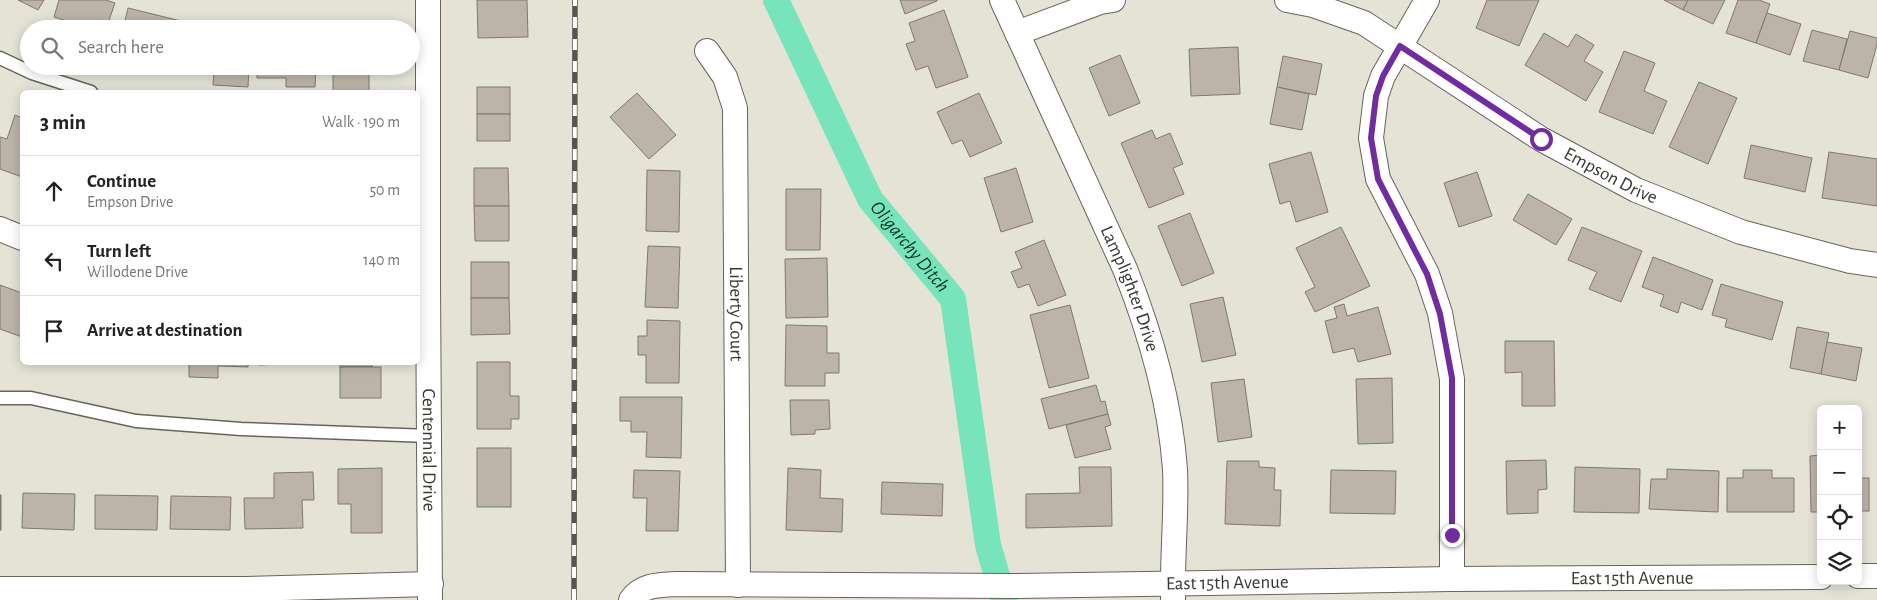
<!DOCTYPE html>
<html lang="en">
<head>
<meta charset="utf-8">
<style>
	:root { --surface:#fff; --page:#f6f6f6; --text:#222; --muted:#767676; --line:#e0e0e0 }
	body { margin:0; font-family:"Alegreya Sans",sans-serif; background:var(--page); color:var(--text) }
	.controls { position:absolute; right:15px; bottom:15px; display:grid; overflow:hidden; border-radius:8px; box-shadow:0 2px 12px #0003 }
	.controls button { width:45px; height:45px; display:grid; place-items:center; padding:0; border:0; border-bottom:1px solid var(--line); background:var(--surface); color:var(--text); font:25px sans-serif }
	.stop { position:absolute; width:15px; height:15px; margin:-11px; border:4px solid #712ca0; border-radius:50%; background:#fff }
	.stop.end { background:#712ca0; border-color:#fff; box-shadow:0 1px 5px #0008 }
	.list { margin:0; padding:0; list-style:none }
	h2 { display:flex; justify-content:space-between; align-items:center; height:65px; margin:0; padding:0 20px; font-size:21px }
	h2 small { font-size:16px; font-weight:400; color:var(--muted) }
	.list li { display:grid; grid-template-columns:32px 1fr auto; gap:15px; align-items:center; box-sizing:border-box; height:70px; padding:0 20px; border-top:1px solid var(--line) }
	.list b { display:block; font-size:19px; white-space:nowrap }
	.list p { margin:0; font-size:16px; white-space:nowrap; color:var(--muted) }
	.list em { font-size:16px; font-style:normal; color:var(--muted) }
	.icon { flex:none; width:28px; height:28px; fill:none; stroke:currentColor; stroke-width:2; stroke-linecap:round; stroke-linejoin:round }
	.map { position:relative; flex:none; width:1877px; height:600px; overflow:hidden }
	.search { position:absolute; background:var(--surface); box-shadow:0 2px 12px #0003; left:20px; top:20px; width:400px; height:55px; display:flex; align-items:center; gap:12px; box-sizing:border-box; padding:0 18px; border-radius:28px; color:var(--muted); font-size:19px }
	.panel { position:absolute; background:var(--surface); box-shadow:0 2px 12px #0003; left:20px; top:90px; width:400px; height:275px; border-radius:8px }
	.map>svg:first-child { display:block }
</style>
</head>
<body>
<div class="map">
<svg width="1877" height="600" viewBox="0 0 1877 600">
	<rect width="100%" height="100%" fill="#e4e3d6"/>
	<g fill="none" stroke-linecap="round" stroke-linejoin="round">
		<path stroke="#78e4bb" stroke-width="26" id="s1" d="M 776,0 L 870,199 L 953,299 L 988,545 L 1004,600"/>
	</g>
	<g fill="#bdb4a9" stroke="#81786e">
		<path d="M 18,0 L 44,0 L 38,10 Z"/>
		<path d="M 59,0 L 106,0 L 115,3 L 106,29 L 92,29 L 86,26 L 85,29 L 64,29 L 67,21 L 54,17 Z"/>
		<path d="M 477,0 L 527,0 L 528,37 L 478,38 Z"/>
		<path d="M 900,0 L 937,0 L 937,1 L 905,14 Z"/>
		<path d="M 1487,0 L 1539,0 L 1519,46 L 1476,28 Z"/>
		<path d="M 1664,0 L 1688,0 L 1683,10 Z"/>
		<path d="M 1688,0 L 1725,0 L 1713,24 L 1683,10 Z"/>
		<path d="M 1738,0 L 1759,0 L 1770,4 L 1756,43 L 1726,33 Z"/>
		<path d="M 128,8 L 181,21 L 179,29 L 123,29 Z"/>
		<path d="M 944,10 L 968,77 L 936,88 L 928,66 L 916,70 L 906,44 L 915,41 L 909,23 Z"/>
		<path d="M 1767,13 L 1801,24 L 1790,55 L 1756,43 Z"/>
		<rect x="258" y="28" width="32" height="1"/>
		<rect x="333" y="28" width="36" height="1"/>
		<path d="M 1812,30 L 1847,39 L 1839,70 L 1803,61 Z"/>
		<path d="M 1850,31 L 1877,38 L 1877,44 L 1868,78 L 1839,70 Z"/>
		<path d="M 1544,33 L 1568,47 L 1576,34 L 1594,45 L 1584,61 L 1603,72 L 1586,101 L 1525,65 Z"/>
		<path d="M 1238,47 L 1240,94 L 1191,96 L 1189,49 Z"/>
		<path d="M 1624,51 L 1655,63 L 1644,91 L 1667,101 L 1653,134 L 1599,112 Z"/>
		<path d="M 1120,55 L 1140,103 L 1109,116 L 1089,68 Z"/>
		<path d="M 1283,56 L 1322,64 L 1316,95 L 1277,87 Z"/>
		<path d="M 192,66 L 249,66 L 248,87 L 213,85 L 214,70 L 192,70 Z"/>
		<path d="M 257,66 L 316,66 L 315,87 L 286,87 L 286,78 L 257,78 Z"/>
		<rect x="333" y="66" width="36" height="25"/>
		<path d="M 1699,82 L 1737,98 L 1708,164 L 1669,147 Z"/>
		<rect x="477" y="87" width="33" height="27"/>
		<path d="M 1277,87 L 1309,94 L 1302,130 L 1270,124 Z"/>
		<path d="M 637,93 L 676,135 L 649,159 L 610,117 Z"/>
		<path d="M 979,93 L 1002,143 L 970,157 L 962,140 L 952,144 L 937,112 Z"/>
		<rect x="477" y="114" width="33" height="27"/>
		<path d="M 15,115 L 22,118 L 22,177 L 0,169 L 0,137 L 7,139 Z"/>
		<path d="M 1152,130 L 1156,139 L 1170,133 L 1183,164 L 1173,168 L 1184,194 L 1149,208 L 1121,143 Z"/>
		<path d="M 1751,145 L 1812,158 L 1805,192 L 1744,178 Z"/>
		<path d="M 1311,152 L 1328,212 L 1296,222 L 1290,201 L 1280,204 L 1269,164 Z"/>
		<path d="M 1829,152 L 1877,159 L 1877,206 L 1822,198 Z"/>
		<path d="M 474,168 L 508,168 L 509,206 L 474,206 Z"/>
		<path d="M 1016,168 L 1033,222 L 1001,232 L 984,178 Z"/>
		<path d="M 647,170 L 680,171 L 679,232 L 646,231 Z"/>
		<path d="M 1477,172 L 1492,216 L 1459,227 L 1444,183 Z"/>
		<path d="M 786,189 L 821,189 L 820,250 L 786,250 Z"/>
		<path d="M 1528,194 L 1572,219 L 1556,245 L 1513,220 Z"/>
		<path d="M 474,206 L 509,206 L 509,241 L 475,241 Z"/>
		<path d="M 1190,213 L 1214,273 L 1182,286 L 1158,226 Z"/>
		<path d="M 1341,227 L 1370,286 L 1315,312 L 1305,292 L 1315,287 L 1296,248 Z"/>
		<path d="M 1582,227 L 1642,251 L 1621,302 L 1589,289 L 1597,272 L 1568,260 Z"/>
		<path d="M 1044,240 L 1066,295 L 1038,306 L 1029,284 L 1018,288 L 1011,272 L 1022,268 L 1015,252 Z"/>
		<path d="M 648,246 L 680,247 L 678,308 L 645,307 Z"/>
		<path d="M 1653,257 L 1713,280 L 1702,310 L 1681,302 L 1678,313 L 1660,306 L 1664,295 L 1642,287 Z"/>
		<path d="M 827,258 L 828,317 L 786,318 L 785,259 Z"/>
		<rect x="471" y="262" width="38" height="36"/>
		<path d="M 1721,284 L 1783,302 L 1772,340 L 1725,327 L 1727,319 L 1712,315 Z"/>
		<path d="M 0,285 L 22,293 L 22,337 L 0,329 Z"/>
		<path d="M 1223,297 L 1236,355 L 1202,362 L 1190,304 Z"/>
		<path d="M 471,298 L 509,298 L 510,334 L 471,335 Z"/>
		<path d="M 1344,304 L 1347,316 L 1378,307 L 1391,354 L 1358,362 L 1354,348 L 1333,353 L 1325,321 L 1337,318 L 1334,307 Z"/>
		<path d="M 1070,305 L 1089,378 L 1049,388 L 1030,315 Z"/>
		<path d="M 647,320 L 680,321 L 679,383 L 646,383 L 646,355 L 638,355 L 638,336 L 647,336 Z"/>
		<path d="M 786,325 L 827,326 L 827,353 L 839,353 L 839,373 L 825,373 L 825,386 L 785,386 Z"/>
		<path d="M 1797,327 L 1829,333 L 1821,374 L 1790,368 Z"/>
		<path d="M 1505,341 L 1554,341 L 1555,406 L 1522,406 L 1522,372 L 1505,373 Z"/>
		<path d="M 1827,342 L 1862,348 L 1856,381 L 1821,374 Z"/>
		<path d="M 189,362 L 248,362 L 248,367 L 218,366 L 218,378 L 189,377 Z"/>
		<path d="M 258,362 L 317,362 L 259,365 Z"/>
		<rect x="340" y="362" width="32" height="5"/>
		<path d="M 477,362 L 510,362 L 510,396 L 519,396 L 519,419 L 511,419 L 511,429 L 477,429 Z"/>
		<rect x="340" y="367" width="41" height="31"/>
		<path d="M 1392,378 L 1393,443 L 1358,444 L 1356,379 Z"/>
		<path d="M 1244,379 L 1252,437 L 1218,442 L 1211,383 Z"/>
		<path d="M 1096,385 L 1101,402 L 1105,401 L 1108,414 L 1049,429 L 1041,399 Z"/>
		<path d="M 620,397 L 682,397 L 681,458 L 646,457 L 647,432 L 631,432 L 631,421 L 620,421 Z"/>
		<path d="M 790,400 L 829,400 L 830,429 L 815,430 L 815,434 L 791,435 Z"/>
		<path d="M 1108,414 L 1111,425 L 1105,427 L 1111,449 L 1075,458 L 1066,425 Z"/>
		<rect x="477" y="448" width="34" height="59"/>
		<path d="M 1821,455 L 1821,512 L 1811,512 L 1810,456 Z"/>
		<path d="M 1546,460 L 1547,489 L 1538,490 L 1538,513 L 1507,514 L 1506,461 Z"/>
		<path d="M 1227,461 L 1259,461 L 1259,467 L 1275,468 L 1274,490 L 1281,490 L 1280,526 L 1225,524 Z"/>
		<path d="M 1079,467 L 1111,467 L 1112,526 L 1026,528 L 1026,494 L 1080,493 Z"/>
		<path d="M 1575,467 L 1640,469 L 1639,513 L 1574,512 Z"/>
		<path d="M 382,468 L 382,533 L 351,533 L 351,504 L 338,504 L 338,469 Z"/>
		<path d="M 788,468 L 821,470 L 820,498 L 843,499 L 842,532 L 786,530 Z"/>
		<path d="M 1667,469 L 1719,471 L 1718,512 L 1649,509 L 1651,479 L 1667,479 Z"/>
		<path d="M 634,470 L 680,471 L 678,531 L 646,531 L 647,498 L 633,498 Z"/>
		<path d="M 1331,470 L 1396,471 L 1395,514 L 1330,513 Z"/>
		<path d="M 1743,470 L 1772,470 L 1772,478 L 1794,478 L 1794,512 L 1727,512 L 1727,478 L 1743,478 Z"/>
		<path d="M 313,472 L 314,500 L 302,500 L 303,528 L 245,529 L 244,498 L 274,498 L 274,473 Z"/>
		<rect x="1858" y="478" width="11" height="33"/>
		<path d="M 882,482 L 943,484 L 942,516 L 881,514 Z"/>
		<path d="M 23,493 L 75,494 L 74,530 L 22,528 Z"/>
		<rect x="0" y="495" width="1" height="35"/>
		<path d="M 95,495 L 158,496 L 157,530 L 95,529 Z"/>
		<path d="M 171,496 L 231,497 L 230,530 L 170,529 Z"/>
	</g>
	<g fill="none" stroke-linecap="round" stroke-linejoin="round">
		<defs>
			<g id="service">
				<path d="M 0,58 L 32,73 L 91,92"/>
				<path d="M 0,398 L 31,398 L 136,421 L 241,429 L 429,436"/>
			</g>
			<g id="minor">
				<path id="s2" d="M 428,0 L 428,282 L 430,600"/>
				<path id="s3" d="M 1002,0 L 1125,269 C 1150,332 1170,401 1175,469 C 1177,510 1172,556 1173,598"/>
				<path id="s4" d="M 1287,0 L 1313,5 L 1364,23 L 1541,139 L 1636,190 L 1741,232 L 1850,261 L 1877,265"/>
				<path d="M 1427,0 L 1383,76 L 1376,96 L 1371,138 L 1378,179 L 1427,274 L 1440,313 L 1452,379 L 1452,579"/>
				<path d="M 1017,33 L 1100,2 L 1113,0"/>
				<path id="s5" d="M 707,51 L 725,77 L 735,108 L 738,585"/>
				<path d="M 0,229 L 22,238"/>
				<path d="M 1858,576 L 1877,576"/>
				<path d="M 0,589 L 245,589 L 431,584"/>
				<path id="s6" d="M 631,600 C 642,584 661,585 677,584 L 1014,586 L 1452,579 L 1821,577"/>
			</g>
		</defs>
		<use href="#service" stroke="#66655a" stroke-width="15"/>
		<use href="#minor" stroke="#66655a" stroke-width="26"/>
		<use href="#service" stroke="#fff" stroke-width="12"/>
		<use href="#minor" stroke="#fff" stroke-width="24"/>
		<defs>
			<path id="rail" d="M 574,600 L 575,0"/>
		</defs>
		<use href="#rail" stroke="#56564f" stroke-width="5.5"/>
		<use href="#rail" stroke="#fff" stroke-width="4" stroke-dasharray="11" stroke-linecap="butt"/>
	</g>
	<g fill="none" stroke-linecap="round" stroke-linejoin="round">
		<path stroke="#712ca0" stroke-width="6" d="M 1452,535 L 1452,378 L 1440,314 L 1427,274 L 1378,179 L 1371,138 L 1376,96 L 1383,76 L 1400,46 L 1541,139"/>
	</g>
	<g text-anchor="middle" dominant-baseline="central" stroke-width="4" stroke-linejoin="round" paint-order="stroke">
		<g font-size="19" fill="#373732" stroke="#fff">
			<text stroke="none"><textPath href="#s4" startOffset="371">Empson Drive</textPath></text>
			<text stroke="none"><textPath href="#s3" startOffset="316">Lamplighter Drive</textPath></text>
			<text stroke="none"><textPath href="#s5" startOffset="270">Liberty Court</textPath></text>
			<text stroke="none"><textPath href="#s2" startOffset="450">Centennial Drive</textPath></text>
			<text stroke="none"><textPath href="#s6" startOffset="1006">East 15th Avenue</textPath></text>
			<text stroke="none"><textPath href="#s6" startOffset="601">East 15th Avenue</textPath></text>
		</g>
		<g font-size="20" font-style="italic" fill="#043627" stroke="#fff">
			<text stroke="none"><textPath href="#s1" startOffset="282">Oligarchy Ditch</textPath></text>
		</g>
	</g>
</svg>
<div class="controls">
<button>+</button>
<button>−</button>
<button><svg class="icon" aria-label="locate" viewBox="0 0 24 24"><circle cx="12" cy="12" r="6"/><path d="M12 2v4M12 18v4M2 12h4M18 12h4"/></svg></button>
<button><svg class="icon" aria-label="layers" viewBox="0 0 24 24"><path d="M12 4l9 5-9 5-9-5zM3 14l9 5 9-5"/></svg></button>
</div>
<div class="stop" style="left:1541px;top:139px"></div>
<div class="stop end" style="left:1452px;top:535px"></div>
<div class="search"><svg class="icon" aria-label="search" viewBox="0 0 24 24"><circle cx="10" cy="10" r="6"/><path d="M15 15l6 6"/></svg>Search here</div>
<section class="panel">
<h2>3 min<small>Walk · 190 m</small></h2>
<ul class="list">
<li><svg class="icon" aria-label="ahead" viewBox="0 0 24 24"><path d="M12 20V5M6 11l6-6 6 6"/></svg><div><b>Continue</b><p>Empson Drive</p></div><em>50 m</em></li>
<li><svg class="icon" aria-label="left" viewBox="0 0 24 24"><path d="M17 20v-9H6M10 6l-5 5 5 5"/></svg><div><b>Turn left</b><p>Willodene Drive</p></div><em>140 m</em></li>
<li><svg class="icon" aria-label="arrive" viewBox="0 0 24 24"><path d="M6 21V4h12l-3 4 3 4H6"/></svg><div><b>Arrive at destination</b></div></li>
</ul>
</section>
</div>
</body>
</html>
